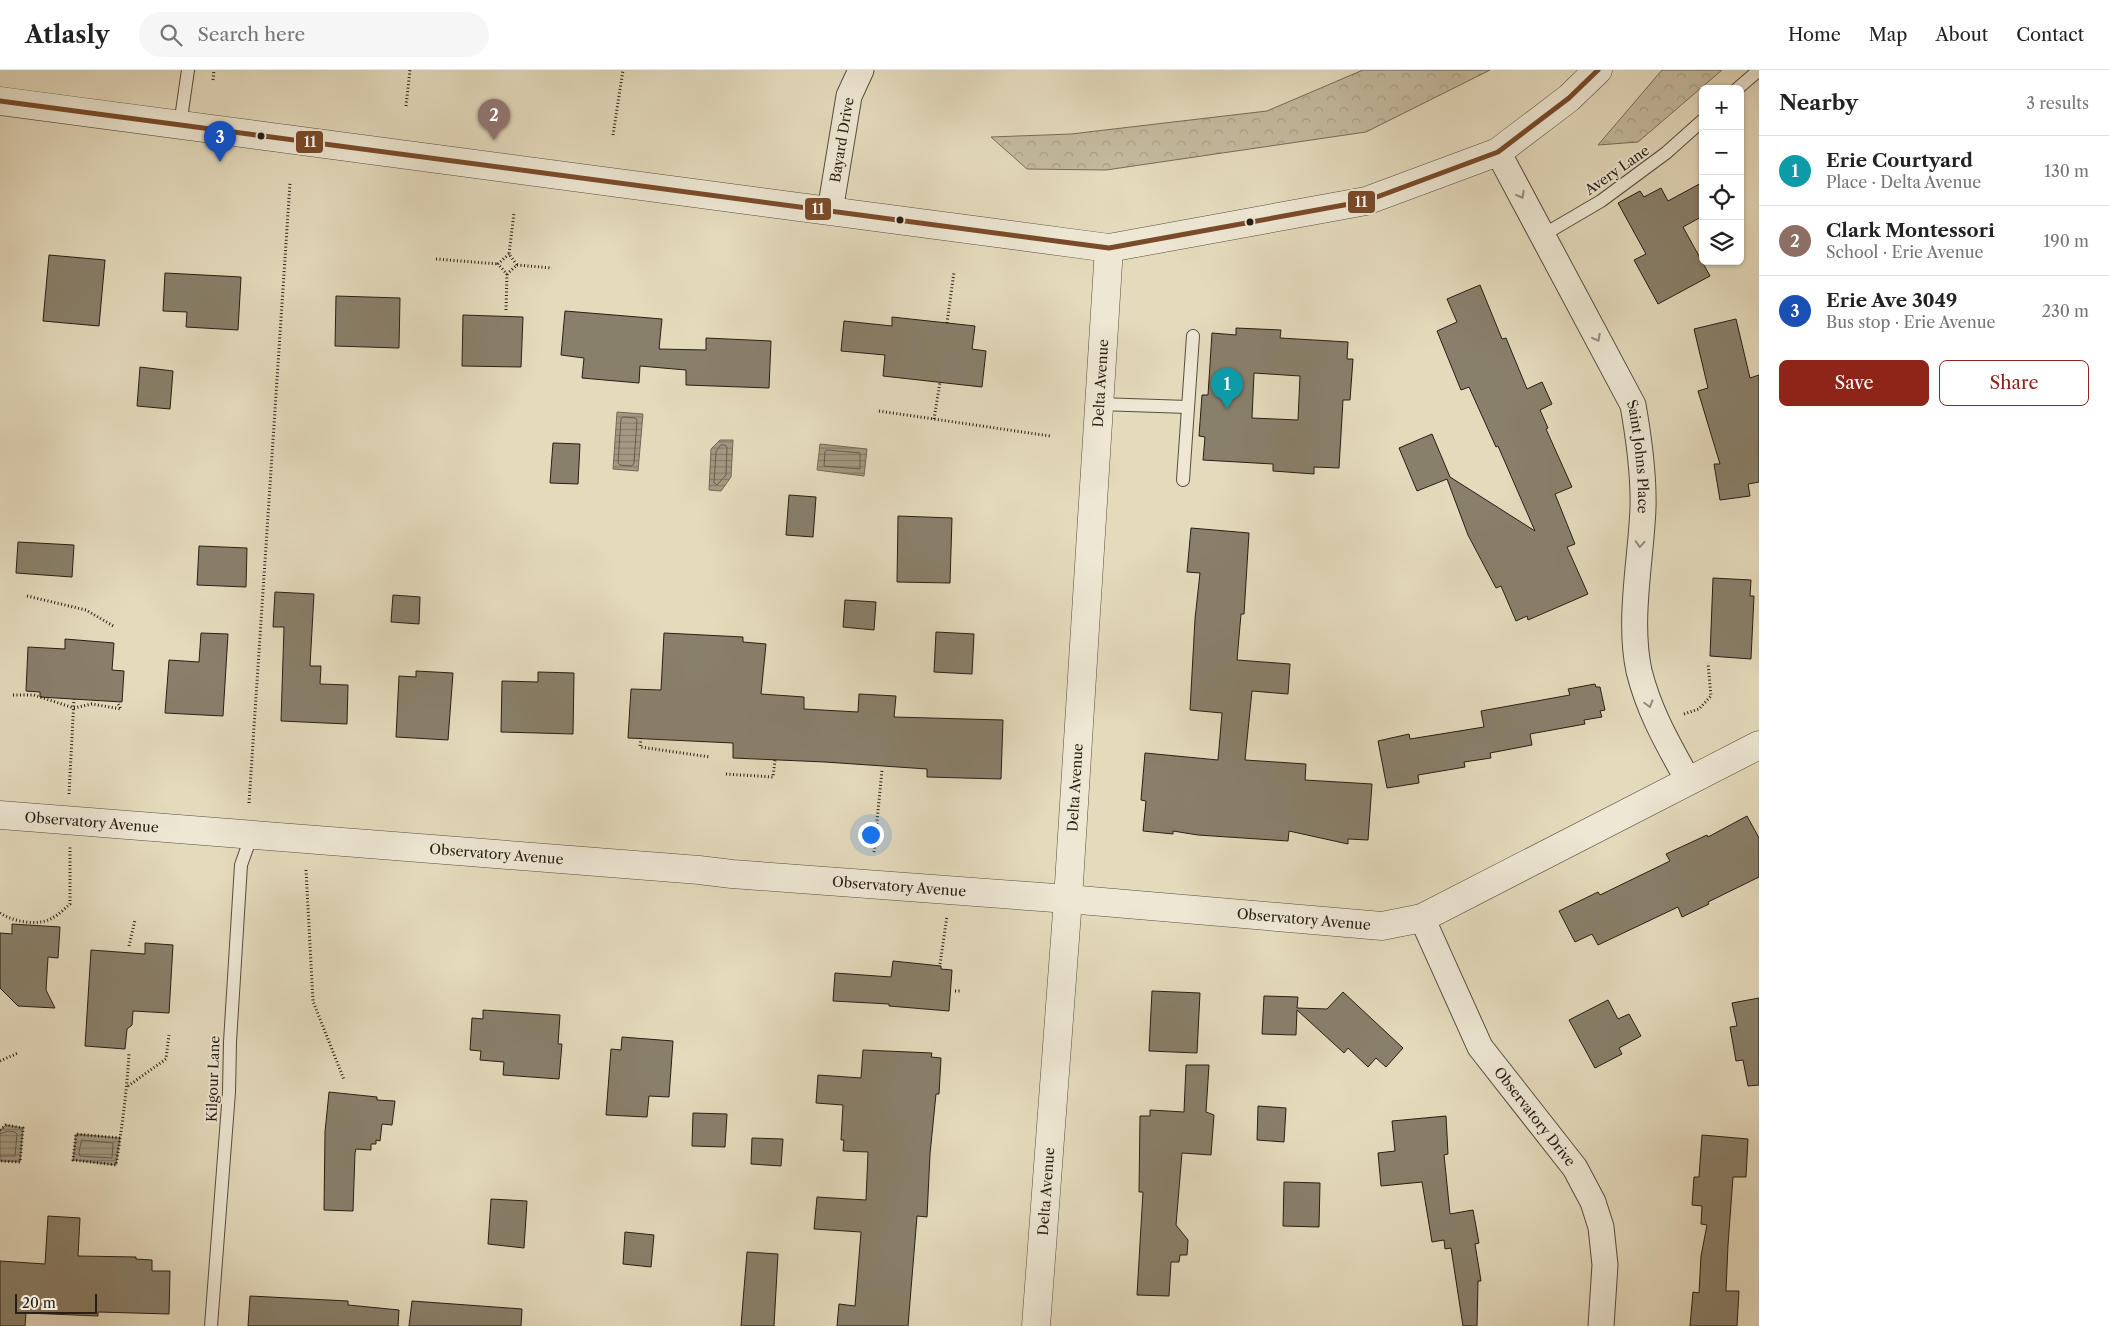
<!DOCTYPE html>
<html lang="en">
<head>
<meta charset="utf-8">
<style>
	:root { --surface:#fff; --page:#f6f6f6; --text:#222; --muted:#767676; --line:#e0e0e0; --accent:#8f2418 }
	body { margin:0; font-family:"Libre Caslon Text",serif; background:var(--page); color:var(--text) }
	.controls { position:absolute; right:15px; top:15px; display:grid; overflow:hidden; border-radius:8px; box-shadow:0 1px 4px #0004 }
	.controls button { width:45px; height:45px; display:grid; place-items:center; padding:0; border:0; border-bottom:1px solid var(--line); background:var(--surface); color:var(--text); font:25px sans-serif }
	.scale { position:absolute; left:15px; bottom:12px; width:82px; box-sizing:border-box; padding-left:5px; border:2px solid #271e14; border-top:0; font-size:14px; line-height:18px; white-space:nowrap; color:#271e14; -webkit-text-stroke:4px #ede7d3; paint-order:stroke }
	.you { position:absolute; left:870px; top:764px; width:18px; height:18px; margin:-12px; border:4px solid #fff; border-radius:50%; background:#1a73e8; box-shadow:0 0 0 8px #1a73e833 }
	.badge { display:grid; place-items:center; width:32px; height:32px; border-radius:50%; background:var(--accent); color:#fff; font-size:16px; font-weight:700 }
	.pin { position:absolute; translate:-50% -41px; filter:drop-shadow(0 1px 2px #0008) }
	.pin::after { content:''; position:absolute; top:26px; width:18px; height:15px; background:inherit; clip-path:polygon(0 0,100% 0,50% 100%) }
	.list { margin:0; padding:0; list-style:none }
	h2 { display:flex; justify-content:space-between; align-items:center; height:65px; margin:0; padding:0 20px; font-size:21px }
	h2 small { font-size:16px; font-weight:400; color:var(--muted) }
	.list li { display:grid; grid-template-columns:32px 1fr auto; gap:15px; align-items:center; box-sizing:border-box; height:70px; padding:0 20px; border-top:1px solid var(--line) }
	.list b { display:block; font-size:19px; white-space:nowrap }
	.list p { margin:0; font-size:16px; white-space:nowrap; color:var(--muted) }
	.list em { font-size:16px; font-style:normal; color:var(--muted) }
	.actions { display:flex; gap:10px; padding:15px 20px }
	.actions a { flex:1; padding:11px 0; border:1px solid var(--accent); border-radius:8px; text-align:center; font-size:18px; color:var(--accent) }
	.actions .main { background:var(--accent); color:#fff }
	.icon { flex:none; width:28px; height:28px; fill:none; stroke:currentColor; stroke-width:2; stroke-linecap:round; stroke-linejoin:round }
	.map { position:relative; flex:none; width:1759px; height:1256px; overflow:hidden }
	header { display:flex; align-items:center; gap:30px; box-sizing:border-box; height:70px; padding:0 25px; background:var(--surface); border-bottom:1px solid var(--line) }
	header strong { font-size:24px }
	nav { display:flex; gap:28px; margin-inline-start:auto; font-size:18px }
	.search { width:350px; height:45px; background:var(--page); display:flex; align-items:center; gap:12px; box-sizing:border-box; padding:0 18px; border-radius:28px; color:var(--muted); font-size:19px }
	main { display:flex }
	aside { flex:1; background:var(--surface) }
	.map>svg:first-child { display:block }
</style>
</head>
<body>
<header>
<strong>Atlasly</strong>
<div class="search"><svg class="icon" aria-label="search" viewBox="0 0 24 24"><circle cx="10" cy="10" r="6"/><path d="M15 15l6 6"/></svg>Search here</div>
<nav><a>Home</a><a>Map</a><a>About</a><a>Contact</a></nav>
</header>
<main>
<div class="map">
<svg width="1759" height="1256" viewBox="0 0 1759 1256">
	<defs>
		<pattern id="forest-crowns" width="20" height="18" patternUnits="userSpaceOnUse" patternTransform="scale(1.25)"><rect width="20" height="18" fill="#c4ba9f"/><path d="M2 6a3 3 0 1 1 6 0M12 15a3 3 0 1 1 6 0" fill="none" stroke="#a89f88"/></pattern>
		<pattern id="water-rules" width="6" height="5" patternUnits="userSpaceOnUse" patternTransform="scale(1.25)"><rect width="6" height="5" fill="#a49a83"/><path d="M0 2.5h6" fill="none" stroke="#867d6a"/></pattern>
	</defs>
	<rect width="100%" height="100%" fill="#e4dabc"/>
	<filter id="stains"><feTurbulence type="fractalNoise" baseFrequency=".004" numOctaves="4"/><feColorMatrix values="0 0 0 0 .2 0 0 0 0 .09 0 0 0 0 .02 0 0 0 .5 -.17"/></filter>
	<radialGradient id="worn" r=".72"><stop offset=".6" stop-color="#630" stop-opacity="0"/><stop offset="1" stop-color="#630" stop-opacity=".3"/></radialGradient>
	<g fill="url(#forest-crowns)" stroke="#766c5a">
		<path d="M 1363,0 L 1490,0 L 1366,62 L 1106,100 L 1027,99 L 991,67 L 1071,64 L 1267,41 Z"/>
		<path d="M 1662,0 L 1722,0 L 1638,72 L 1598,75 Z"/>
	</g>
	<g fill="url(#water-rules)" stroke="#726857">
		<path d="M 617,342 L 643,344 L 638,401 L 613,399 Z"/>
		<path d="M 720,370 L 733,370 L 731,407 L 721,421 L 709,420 L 711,379 Z"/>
		<path d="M 820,374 L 867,379 L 864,406 L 817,400 Z"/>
		<path d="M 6,1055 L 23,1058 L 20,1092 L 0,1091 L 0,1060 Z"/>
		<path d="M 76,1064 L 120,1068 L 116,1095 L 73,1090 Z"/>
	</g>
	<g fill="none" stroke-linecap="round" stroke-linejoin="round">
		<g stroke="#665c4c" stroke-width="1">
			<path d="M 624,347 L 635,348 L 637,350 L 634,393 L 632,396 L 620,395 L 618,393 L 621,349 Z"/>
			<path d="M 721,375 L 725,375 L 727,377 L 726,405 L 717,415 L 714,413 L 716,382 Z"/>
			<path d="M 827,380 L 860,383 L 860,399 L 824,396 L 825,382 Z"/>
			<path d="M 0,1064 L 8,1061 L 15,1062 L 17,1064 L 15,1086 L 0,1086"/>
			<path d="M 82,1070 L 113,1073 L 112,1088 L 80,1086 L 79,1083 Z"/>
		</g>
	</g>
	<g fill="#89806b" stroke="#271e14" fill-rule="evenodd">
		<path d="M 1703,112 L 1703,146 L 1683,157 L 1710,206 L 1658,234 L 1634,190 L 1646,184 L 1618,133 L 1640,121 L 1644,127 L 1661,118 L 1668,131 Z"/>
		<path d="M 49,185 L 105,190 L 99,256 L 43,251 Z"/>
		<path d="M 165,203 L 241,207 L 238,260 L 186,257 L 187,242 L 163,241 Z"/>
		<path d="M 1480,215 L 1502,269 L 1506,268 L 1527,319 L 1542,312 L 1552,334 L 1540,340 L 1548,358 L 1546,359 L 1572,417 L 1555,424 L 1575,474 L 1567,477 L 1588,524 L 1528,550 L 1527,546 L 1516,551 L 1501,516 L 1496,518 L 1468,465 L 1447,409 L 1417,421 L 1399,378 L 1432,364 L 1450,407 L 1535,461 L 1498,376 L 1496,377 L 1469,317 L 1461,320 L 1437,261 L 1457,252 L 1447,229 Z"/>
		<path d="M 336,226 L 400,228 L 399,278 L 335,276 Z"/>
		<path d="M 565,241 L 662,249 L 659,279 L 706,280 L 706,268 L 771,271 L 769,318 L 686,315 L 686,300 L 640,296 L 639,313 L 582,308 L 584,288 L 561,285 Z"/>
		<path d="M 463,245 L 523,247 L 521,297 L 462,296 Z"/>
		<path d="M 892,247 L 975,256 L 972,279 L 986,281 L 982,317 L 883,306 L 885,285 L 841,281 L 844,251 L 892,256 Z"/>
		<path d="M 1736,249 L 1750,308 L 1759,305 L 1759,412 L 1748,414 L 1750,426 L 1720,430 L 1714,394 L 1720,394 L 1698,321 L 1708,318 L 1694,259 Z"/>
		<path d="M 1236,258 L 1281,260 L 1280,268 L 1348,272 L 1347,289 L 1353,289 L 1350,330 L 1343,330 L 1339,398 L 1314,397 L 1314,404 L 1273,401 L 1273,394 L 1203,390 L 1205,367 L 1199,366 L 1202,325 L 1208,325 L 1212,263 L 1236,265 ZM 1254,303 L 1300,306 L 1298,350 L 1252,348 Z"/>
		<path d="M 140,297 L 173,301 L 170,339 L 137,336 Z"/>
		<path d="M 553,373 L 580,374 L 578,414 L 550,413 Z"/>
		<path d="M 789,425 L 816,427 L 813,467 L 786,465 Z"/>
		<path d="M 898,446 L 952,448 L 950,513 L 897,512 Z"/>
		<path d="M 1191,458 L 1249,463 L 1244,544 L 1241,544 L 1237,590 L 1290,594 L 1288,624 L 1252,621 L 1245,690 L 1306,694 L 1305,710 L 1372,714 L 1368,770 L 1348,769 L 1348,774 L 1289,761 L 1288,771 L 1198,765 L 1173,761 L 1173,764 L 1143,761 L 1146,731 L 1141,730 L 1145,683 L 1218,690 L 1222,643 L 1190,640 L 1195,549 L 1200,503 L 1187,502 Z"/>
		<path d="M 18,472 L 74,475 L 72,507 L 16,503 Z"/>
		<path d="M 199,476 L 247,478 L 246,517 L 197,515 Z"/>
		<path d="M 1713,508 L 1751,510 L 1750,526 L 1754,526 L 1751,589 L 1710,586 Z"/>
		<path d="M 275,522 L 314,524 L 310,596 L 321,596 L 320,614 L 348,615 L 347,654 L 281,651 L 284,557 L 273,557 Z"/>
		<path d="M 393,525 L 420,527 L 419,554 L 391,552 Z"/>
		<path d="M 845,530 L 876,532 L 874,560 L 843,557 Z"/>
		<path d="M 936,562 L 974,564 L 972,604 L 934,602 Z"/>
		<path d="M 201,563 L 228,564 L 223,646 L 165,643 L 169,590 L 199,592 Z"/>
		<path d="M 664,563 L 743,567 L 743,572 L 766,574 L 761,624 L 804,627 L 804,639 L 858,642 L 859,624 L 896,626 L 894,647 L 1003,650 L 1001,709 L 927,707 L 927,699 L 825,692 L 733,688 L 733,673 L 628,668 L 631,619 L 661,620 Z"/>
		<path d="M 65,569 L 114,573 L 112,600 L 124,601 L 122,632 L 40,627 L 40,622 L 26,621 L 28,577 L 65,579 Z"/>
		<path d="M 416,601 L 453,603 L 448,670 L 396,667 L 399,606 L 416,607 Z"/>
		<path d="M 538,602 L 574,603 L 573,664 L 501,662 L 502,611 L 538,612 Z"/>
		<path d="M 1595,614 L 1596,617 L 1600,617 L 1605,640 L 1600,641 L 1602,647 L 1584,650 L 1585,654 L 1530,664 L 1532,675 L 1490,683 L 1491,688 L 1464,692 L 1465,697 L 1418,705 L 1419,713 L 1387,718 L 1378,671 L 1409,664 L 1410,669 L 1484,657 L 1481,641 L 1570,625 L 1568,619 Z"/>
		<path d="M 1747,746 L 1759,768 L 1759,807 L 1708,832 L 1709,834 L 1682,847 L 1678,837 L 1598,875 L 1592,864 L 1575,872 L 1559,841 L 1598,822 L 1600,825 L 1670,791 L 1666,784 L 1707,765 L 1708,767 Z"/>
		<path d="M 12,854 L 60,857 L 58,888 L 48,887 L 46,920 L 55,938 L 18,936 L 0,918 L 0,863 L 12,864 Z"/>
		<path d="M 145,873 L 173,875 L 169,943 L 133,941 L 132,955 L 127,959 L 125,979 L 85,976 L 91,880 L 145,884 Z"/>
		<path d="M 893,891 L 941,896 L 941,899 L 952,900 L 949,941 L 889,936 L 889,934 L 833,931 L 835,903 L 891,907 Z"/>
		<path d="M 1152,921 L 1200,923 L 1197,983 L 1149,981 Z"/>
		<path d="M 1343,922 L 1403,978 L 1386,997 L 1376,988 L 1368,997 L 1348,978 L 1344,983 L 1297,940 L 1296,965 L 1262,964 L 1264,926 L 1298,927 L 1297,938 L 1327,939 Z"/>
		<path d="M 1759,928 L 1759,1015 L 1748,1016 L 1743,990 L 1736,991 L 1730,957 L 1737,956 L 1732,933 Z"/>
		<path d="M 1608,930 L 1618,949 L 1629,944 L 1641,966 L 1619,978 L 1622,984 L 1595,998 L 1569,950 Z"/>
		<path d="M 483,940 L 560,945 L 558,974 L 562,974 L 559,1009 L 503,1005 L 504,992 L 480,990 L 481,981 L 470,980 L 472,948 L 483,949 Z"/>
		<path d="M 622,967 L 673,971 L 669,1027 L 649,1026 L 647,1047 L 606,1045 L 611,979 L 621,980 Z"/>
		<path d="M 863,980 L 932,983 L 931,987 L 941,988 L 939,1024 L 936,1024 L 930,1084 L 927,1147 L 917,1146 L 908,1256 L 837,1256 L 839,1234 L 855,1236 L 861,1162 L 814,1159 L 817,1127 L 866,1130 L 868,1082 L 843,1081 L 844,1070 L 841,1070 L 843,1035 L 816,1033 L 818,1005 L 861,1008 Z"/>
		<path d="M 1186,995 L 1209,995 L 1206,1042 L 1214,1045 L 1211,1085 L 1182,1083 L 1176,1155 L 1188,1170 L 1187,1185 L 1180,1185 L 1179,1192 L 1171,1192 L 1169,1226 L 1137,1225 L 1143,1122 L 1139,1122 L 1140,1046 L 1150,1046 L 1150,1040 L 1184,1042 Z"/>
		<path d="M 329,1022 L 377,1027 L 377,1030 L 395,1031 L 392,1055 L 382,1054 L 380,1071 L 376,1070 L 376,1074 L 371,1074 L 371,1080 L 356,1079 L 355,1083 L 353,1141 L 324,1140 L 325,1062 Z"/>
		<path d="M 1258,1036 L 1286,1038 L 1284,1072 L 1257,1070 Z"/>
		<path d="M 693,1043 L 727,1044 L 725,1077 L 692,1076 Z"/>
		<path d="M 1446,1046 L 1448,1084 L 1444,1085 L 1450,1144 L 1473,1140 L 1479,1173 L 1475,1174 L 1481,1211 L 1478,1211 L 1477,1256 L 1463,1256 L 1451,1178 L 1445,1179 L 1444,1170 L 1432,1172 L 1422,1112 L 1381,1116 L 1378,1083 L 1395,1081 L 1392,1051 Z"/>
		<path d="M 1702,1065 L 1748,1069 L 1746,1107 L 1733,1107 L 1728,1175 L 1726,1221 L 1739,1221 L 1737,1256 L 1690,1256 L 1693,1222 L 1699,1223 L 1701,1186 L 1707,1155 L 1701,1154 L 1702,1136 L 1692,1135 L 1694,1107 L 1699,1107 Z"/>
		<path d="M 752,1068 L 783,1069 L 781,1096 L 751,1094 Z"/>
		<path d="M 1284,1112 L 1320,1113 L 1319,1157 L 1283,1156 Z"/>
		<path d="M 491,1129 L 527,1131 L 524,1178 L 488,1174 Z"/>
		<path d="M 48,1146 L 80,1148 L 78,1186 L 136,1187 L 136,1189 L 152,1190 L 152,1201 L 170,1201 L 169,1244 L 98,1242 L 98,1246 L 26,1243 L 25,1256 L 0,1256 L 0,1191 L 45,1194 Z"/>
		<path d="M 625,1162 L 654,1165 L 651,1197 L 623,1194 Z"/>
		<path d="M 747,1182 L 778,1184 L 774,1256 L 741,1256 Z"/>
		<path d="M 250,1226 L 348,1231 L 348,1235 L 399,1240 L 398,1256 L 248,1256 Z"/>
		<path d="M 412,1231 L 522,1239 L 521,1256 L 409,1256 Z"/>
	</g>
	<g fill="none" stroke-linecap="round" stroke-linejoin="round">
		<defs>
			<g id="service">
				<path d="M 1737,19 L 1759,0"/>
				<path d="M 180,55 L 188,0"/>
				<path d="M 1543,165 L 1601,131 L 1666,83 L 1703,50"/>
				<path d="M 1099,334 L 1188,337"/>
				<path d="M 1183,410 L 1193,266"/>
				<path d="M 211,1256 L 229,1022 L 230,972 L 241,795 L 252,764"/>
			</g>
			<g id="minor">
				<path id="s1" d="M 1498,82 L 1633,335 C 1639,369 1644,403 1643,438 C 1641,490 1628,550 1639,601 C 1649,642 1669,676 1689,712"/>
				<path id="s2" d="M 830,141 L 849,26 L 861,0"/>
				<path id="s3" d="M 1422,848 L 1480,977 L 1575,1098 L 1593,1132 L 1601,1157 L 1605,1195 L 1601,1256"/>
			</g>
			<g id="tertiary">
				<path d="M 0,31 L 1109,178 L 1366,131 L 1498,82 L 1569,28 L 1598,0"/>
				<path id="s4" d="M 0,745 L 699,800 L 732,804 L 1068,829 L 1382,856 L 1422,848 L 1759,675"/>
				<path id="s5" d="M 1036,1256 L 1068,829 L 1109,178"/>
			</g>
		</defs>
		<use href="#service" stroke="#564d3e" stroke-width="14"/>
		<use href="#minor" stroke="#564d3e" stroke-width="27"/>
		<use href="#tertiary" stroke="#564d3e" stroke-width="29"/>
		<g stroke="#271e14" stroke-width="3" stroke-dasharray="1 2.5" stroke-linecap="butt">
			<path d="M 213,10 L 214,0"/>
			<path d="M 406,36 L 410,0"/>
			<path d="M 613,65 L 623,0"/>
			<path d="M 509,184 L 498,194 L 507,204 L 517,195 L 509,184 L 514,143"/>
			<path d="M 436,189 L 498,194"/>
			<path d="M 517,195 L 552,198"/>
			<path d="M 506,240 L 507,204"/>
			<path d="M 947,253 L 954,202"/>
			<path d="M 879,341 L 1050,366"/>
			<path d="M 934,349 L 940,312"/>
			<path d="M 27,526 L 86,540 L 115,557"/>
			<path d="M 13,625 L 34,625 L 74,638 L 92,634 L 121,639 L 117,632"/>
			<path d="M 1684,644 L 1699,639 L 1711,626 L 1708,593"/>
			<path d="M 641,668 L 640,677 L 710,687"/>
			<path d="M 726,704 L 773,707 L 775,690"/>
			<path d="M 69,724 L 74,629"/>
			<path d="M 249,733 L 290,113"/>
			<path d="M 874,782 L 882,700"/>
			<path d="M 306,800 L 313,931 L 344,1010"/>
			<path d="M 0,843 C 14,852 39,857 54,847 C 60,844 65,838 70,834 L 70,777"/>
			<path d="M 129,876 L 135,850"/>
			<path d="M 940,894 L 947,846"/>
			<path d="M 955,921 L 961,921"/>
			<path d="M 0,991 L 18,983"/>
			<path d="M 128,1016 L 166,989 L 169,965"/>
			<path d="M 0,1060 L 6,1055 L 23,1058 L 20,1092 L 0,1091"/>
			<path d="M 120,1068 L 76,1064 L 73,1090 L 116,1095 C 122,1057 127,1020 129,983"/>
		</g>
		<use href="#service" stroke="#ede7d3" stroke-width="12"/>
		<use href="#minor" stroke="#ede7d3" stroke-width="25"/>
		<use href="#tertiary" stroke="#ede7d3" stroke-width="28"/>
		<defs>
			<path id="bus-1" d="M 0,31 L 1109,178 L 1366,131 L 1498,82 L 1569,28 L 1598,0"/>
		</defs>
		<use href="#bus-1" stroke="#ede7d3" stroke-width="9"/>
		<use href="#bus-1" stroke="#7a4b2a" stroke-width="5"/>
	</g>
	<defs><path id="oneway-chevron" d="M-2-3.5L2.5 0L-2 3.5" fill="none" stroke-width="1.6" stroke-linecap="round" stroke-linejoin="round" transform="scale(1.25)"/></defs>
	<g stroke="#948d7d">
		<use href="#oneway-chevron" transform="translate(1521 125) rotate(62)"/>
		<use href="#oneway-chevron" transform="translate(1597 268) rotate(62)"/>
		<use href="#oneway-chevron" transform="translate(1640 474) rotate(94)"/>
		<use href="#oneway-chevron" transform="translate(1649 634) rotate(74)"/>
	</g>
	<g fill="#271e14" stroke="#ede7d3" stroke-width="2">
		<circle cx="261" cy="66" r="4.5"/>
		<circle cx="900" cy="150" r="4.5"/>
		<circle cx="1250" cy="152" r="4.5"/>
	</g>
	<g text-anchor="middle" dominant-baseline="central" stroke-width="4" stroke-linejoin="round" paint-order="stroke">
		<g font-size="14" fill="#271e14" stroke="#ede7d3">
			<text stroke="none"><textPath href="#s2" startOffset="72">Bayard Drive</textPath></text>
			<text transform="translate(1617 100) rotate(-35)">Avery Lane</text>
			<text stroke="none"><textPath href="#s5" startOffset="945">Delta Avenue</textPath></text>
			<text stroke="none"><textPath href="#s1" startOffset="339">Saint Johns Place</textPath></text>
			<text stroke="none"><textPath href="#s5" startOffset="540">Delta Avenue</textPath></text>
			<text stroke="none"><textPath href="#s4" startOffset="92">Observatory Avenue</textPath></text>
			<text stroke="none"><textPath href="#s4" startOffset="498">Observatory Avenue</textPath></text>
			<text stroke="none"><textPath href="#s4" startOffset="902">Observatory Avenue</textPath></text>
			<text stroke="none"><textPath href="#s4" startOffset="1308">Observatory Avenue</textPath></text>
			<text transform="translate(213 1009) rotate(-88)">Kilgour Lane</text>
			<text stroke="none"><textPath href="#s3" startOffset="230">Observatory Drive</textPath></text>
			<text stroke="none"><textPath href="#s5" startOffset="135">Delta Avenue</textPath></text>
		</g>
	</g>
	<g stroke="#ede7d3" stroke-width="2">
		<rect x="295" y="60" width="29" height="24" rx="5" fill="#7a4b2a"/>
		<rect x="1347" y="120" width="29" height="24" rx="5" fill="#7a4b2a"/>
		<rect x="804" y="127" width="28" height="24" rx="5" fill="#7a4b2a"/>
	</g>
	<g font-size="14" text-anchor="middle" font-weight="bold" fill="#fff">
		<text x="310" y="77">11</text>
		<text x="1361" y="137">11</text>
		<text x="818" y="144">11</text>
	</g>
	<rect width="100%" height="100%" filter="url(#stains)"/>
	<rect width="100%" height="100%" fill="url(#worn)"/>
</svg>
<div class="controls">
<button>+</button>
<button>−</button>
<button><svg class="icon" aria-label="locate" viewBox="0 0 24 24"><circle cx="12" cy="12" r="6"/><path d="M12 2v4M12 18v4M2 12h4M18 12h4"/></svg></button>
<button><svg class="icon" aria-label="layers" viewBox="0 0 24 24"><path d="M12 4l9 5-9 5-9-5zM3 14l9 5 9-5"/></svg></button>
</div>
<div class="scale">20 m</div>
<div class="you"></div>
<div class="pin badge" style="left:1227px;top:339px;background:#0f9aa8">1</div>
<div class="pin badge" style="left:494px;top:70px;background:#8d6e63">2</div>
<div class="pin badge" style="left:220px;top:92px;background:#1a4fb4">3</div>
</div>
<aside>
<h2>Nearby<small>3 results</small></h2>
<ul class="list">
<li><span class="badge" style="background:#0f9aa8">1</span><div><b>Erie Courtyard</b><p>Place · Delta Avenue</p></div><em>130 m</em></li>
<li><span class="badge" style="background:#8d6e63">2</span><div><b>Clark Montessori</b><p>School · Erie Avenue</p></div><em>190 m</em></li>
<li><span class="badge" style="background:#1a4fb4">3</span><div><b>Erie Ave 3049</b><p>Bus stop · Erie Avenue</p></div><em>230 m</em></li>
</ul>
<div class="actions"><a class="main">Save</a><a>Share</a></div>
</aside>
</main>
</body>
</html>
